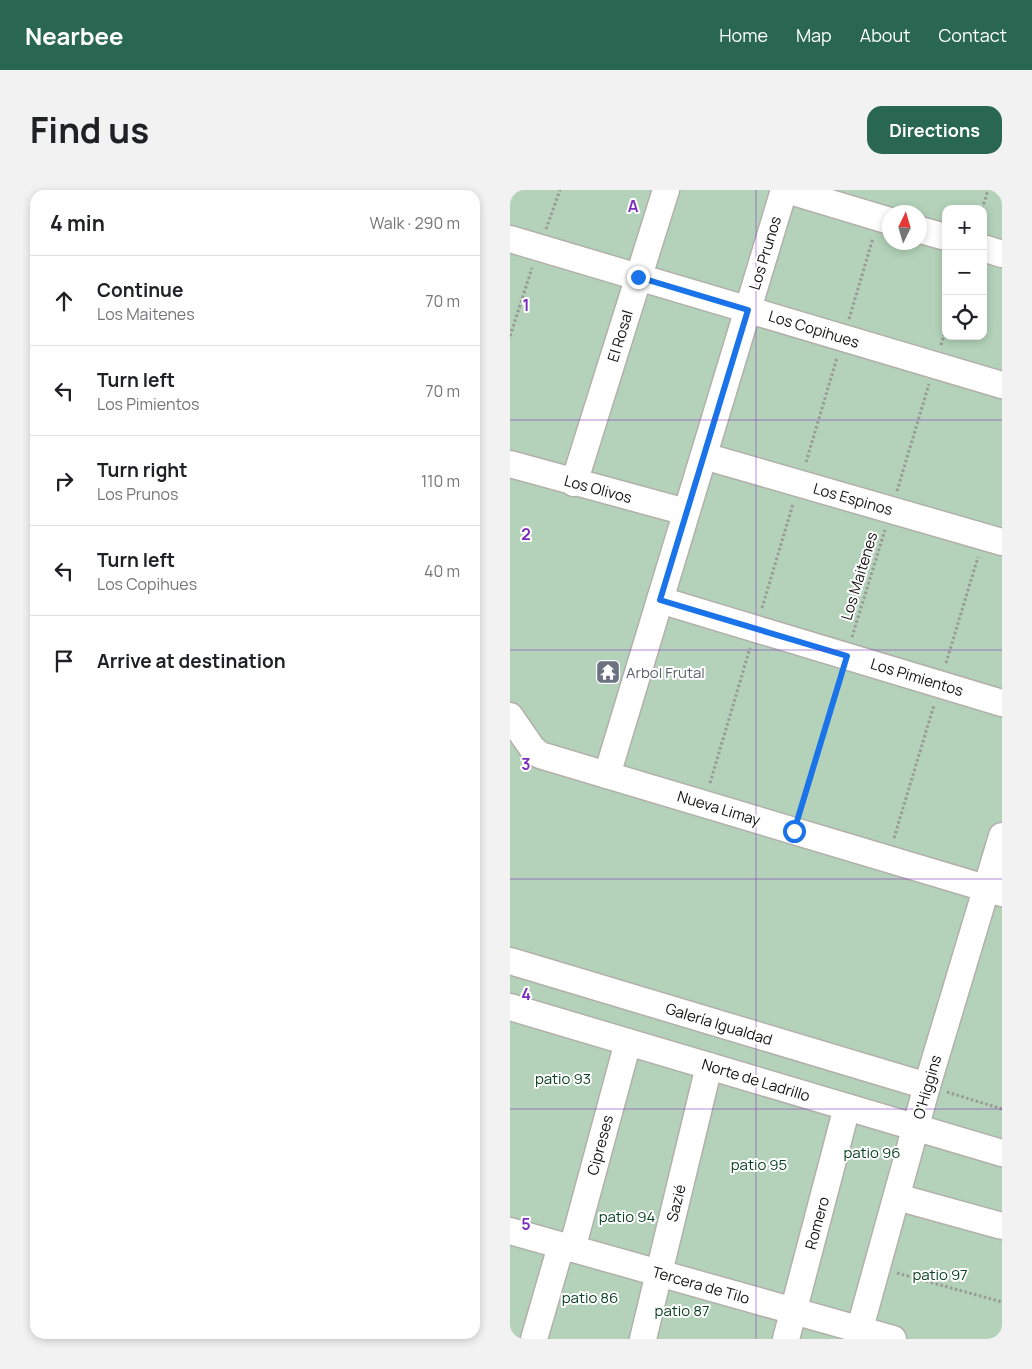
<!DOCTYPE html>
<html lang="en">
<head>
<meta charset="utf-8">
<style>
	:root { --surface:#fff; --page:#f2f2f2; --text:#202124; --muted:#757577; --line:#e0e0e0; --accent:#296753 }
	body { margin:0; font-family:Manrope,sans-serif; background:var(--page); color:var(--text) }
	.controls { position:absolute; right:15px; top:15px; display:grid; overflow:hidden; border-radius:10px; box-shadow:0 2px 8px #0003 }
	.controls button { width:45px; height:45px; display:grid; place-items:center; padding:0; border:0; border-bottom:1px solid var(--line); background:var(--surface); color:var(--text); font:25px sans-serif }
	.compass { position:absolute; left:372px; top:15px; width:45px; height:45px; border-radius:50%; background:var(--surface); box-shadow:0 2px 8px #0003; rotate:5deg }
	.stop { position:absolute; width:15px; height:15px; margin:-11px; border:4px solid #1a73e8; border-radius:50%; background:#fff }
	.stop.end { background:#1a73e8; border-color:#fff; box-shadow:0 1px 5px #0008 }
	.list { margin:0; padding:0; list-style:none }
	h2 { display:flex; justify-content:space-between; align-items:center; height:65px; margin:0; padding:0 20px; font-size:21px }
	h2 small { font-size:16px; font-weight:400; color:var(--muted) }
	.list li { display:grid; grid-template-columns:32px 1fr auto; gap:15px; align-items:center; box-sizing:border-box; height:90px; padding:0 20px; border-top:1px solid var(--line) }
	.list b { display:block; font-size:19px; white-space:nowrap }
	.list p { margin:0; font-size:16px; white-space:nowrap; color:var(--muted) }
	.list em { font-size:16px; font-style:normal; color:var(--muted) }
	.icon { flex:none; width:28px; height:28px; fill:none; stroke:currentColor; stroke-width:2; stroke-linecap:round; stroke-linejoin:round }
	.map { position:relative; flex:none; width:492px; height:1149px; overflow:hidden; border-radius:15px }
	header { display:flex; align-items:center; gap:30px; box-sizing:border-box; height:70px; padding:0 25px; background:var(--accent); color:#fff }
	header strong { font-size:24px }
	nav { display:flex; gap:28px; margin-inline-start:auto; font-size:18px }
	.intro { display:flex; align-items:center; justify-content:space-between; box-sizing:border-box; height:120px; padding:0 30px }
	h1 { margin:0; font-size:35px }
	.button { padding:12px 22px; border-radius:15px; background:var(--accent); color:#fff; font-size:18px; font-weight:700 }
	main { display:flex; gap:30px; padding:0 30px }
	aside { flex:1; background:var(--surface); border-radius:15px; box-shadow:0 2px 8px #0003 }
	.map>svg:first-child { display:block }
</style>
</head>
<body>
<header>
<strong>Nearbee</strong>
<nav><a>Home</a><a>Map</a><a>About</a><a>Contact</a></nav>
</header>
<div class="intro"><h1>Find us</h1><a class="button">Directions</a></div>
<main>
<aside>
<h2>4 min<small>Walk · 290 m</small></h2>
<ul class="list">
<li><svg class="icon" aria-label="ahead" viewBox="0 0 24 24"><path d="M12 20V5M6 11l6-6 6 6"/></svg><div><b>Continue</b><p>Los Maitenes</p></div><em>70 m</em></li>
<li><svg class="icon" aria-label="left" viewBox="0 0 24 24"><path d="M17 20v-9H6M10 6l-5 5 5 5"/></svg><div><b>Turn left</b><p>Los Pimientos</p></div><em>70 m</em></li>
<li><svg class="icon" aria-label="right" viewBox="0 0 24 24"><path d="M7 20v-9h11M14 6l5 5-5 5"/></svg><div><b>Turn right</b><p>Los Prunos</p></div><em>110 m</em></li>
<li><svg class="icon" aria-label="left" viewBox="0 0 24 24"><path d="M17 20v-9H6M10 6l-5 5 5 5"/></svg><div><b>Turn left</b><p>Los Copihues</p></div><em>40 m</em></li>
<li><svg class="icon" aria-label="arrive" viewBox="0 0 24 24"><path d="M6 21V4h12l-3 4 3 4H6"/></svg><div><b>Arrive at destination</b></div></li>
</ul>
</aside>
<div class="map">
<svg width="492" height="1149" viewBox="0 0 492 1149">
	<rect width="100%" height="100%" fill="#efede8"/>
	<path fill="#b3d2b9" fill-rule="evenodd" d="M 0,0 L 492,0 L 492,1149 L 0,1149 ZM 436,19 L 473,19 L 473,146 L 436,146 ZM 380,22 L 410,22 L 410,52 L 380,52 Z"/>
	<g fill="none" stroke-linecap="round" stroke-linejoin="round">
		<defs>
			<g id="minor">
				<path d="M 277,0 L 380,31"/>
				<path d="M 410,40 L 436,47"/>
				<path d="M 0,49 L 492,195"/>
				<path d="M 473,58 L 492,64"/>
				<path d="M 194,266 L 492,352"/>
				<path d="M 0,274 L 176,322"/>
				<path d="M 64,293 L 156,0"/>
				<path d="M 150,410 L 492,513"/>
				<path d="M 0,526 L 22,558 L 30,565 L 492,703"/>
				<path d="M 97,585 L 274,0"/>
				<path d="M 0,771 L 417,896"/>
				<path d="M 0,817 L 492,963"/>
				<path d="M 387,1007 L 492,1036"/>
				<path d="M 0,1041 L 383,1149"/>
				<path d="M 62,1059 L 118,852"/>
				<path d="M 24,1149 L 51,1056"/>
				<path d="M 133,1149 L 199,876"/>
				<path d="M 276,1149 L 337,917"/>
				<path d="M 347,1149 L 417,896 L 492,646"/>
			</g>
		</defs>
		<use href="#minor" stroke="#b2b0ab" stroke-width="29"/>
		<g stroke="#9a9995" stroke-width="3" stroke-dasharray="2.5 2.5" stroke-linecap="butt">
			<path d="M 472,19 L 478,0"/>
			<path d="M 36,39 L 50,0"/>
			<path d="M 339,129 L 363,48"/>
			<path d="M 0,146 L 22,78"/>
			<path d="M 431,155 L 436,139"/>
			<path d="M 296,272 L 327,168"/>
			<path d="M 387,301 L 419,194"/>
			<path d="M 252,418 L 283,314"/>
			<path d="M 342,447 L 375,340"/>
			<path d="M 436,473 L 468,367"/>
			<path d="M 200,593 L 240,458"/>
			<path d="M 289,621 L 331,486"/>
			<path d="M 384,648 L 424,515"/>
			<path d="M 437,902 L 492,919"/>
			<path d="M 387,1083 L 492,1112"/>
		</g>
		<use href="#minor" stroke="#fff" stroke-width="26"/>
	</g>
	<g fill="none" stroke-linecap="round" stroke-linejoin="round">
		<path stroke="#1a73e8" stroke-width="6" d="M 128,87 L 238,120 L 150,410 L 337,466 L 284,641"/>
	</g>
	<path fill="none" stroke="#7b2cbf" stroke-width="1" stroke-opacity="0.55" d="M 246,0 L 246,1149M 0,230 L 492,230M 0,460 L 492,460M 0,689 L 492,689M 0,919 L 492,919"/>
	<defs>
		<symbol id="temple-square" viewBox="-11 -11 22 22"><rect x="-9" y="-9" width="18" height="18" rx="4" fill="#6b7280" stroke="#fff"/><path d="M0-6L5-2H3V0L6.5 2.5H4V6H1.5V3h-3V6H-4V2.5H-6.5L-3 0V-2H-5Z" fill="#fff"/></symbol>
	</defs>
	<g fill-rule="evenodd">
		<use href="#temple-square" x="84" y="468" width="28" height="28"/>
	</g>
	<g text-anchor="middle" dominant-baseline="central" stroke-width="4" stroke-linejoin="round" paint-order="stroke">
		<g font-size="15" fill="#141312" stroke="#fff">
			<text transform="translate(255 63) rotate(-73)">Los Prunos</text>
			<text transform="translate(304 139) rotate(17)">Los Copihues</text>
			<text transform="translate(110 146) rotate(-73)">El Rosal</text>
			<text transform="translate(88 299) rotate(15)">Los Olivos</text>
			<text transform="translate(343 309) rotate(16)">Los Espinos</text>
			<text transform="translate(349 386) rotate(-73)">Los Maitenes</text>
			<text transform="translate(407 487) rotate(17)">Los Pimientos</text>
			<text transform="translate(209 618) rotate(17)">Nueva Limay</text>
			<text transform="translate(209 834) rotate(17)">Galería Igualdad</text>
			<text transform="translate(246 890) rotate(17)">Norte de Ladrillo</text>
			<text transform="translate(417 897) rotate(-74)">O'Higgins</text>
			<text transform="translate(90 955) rotate(-75)">Cipreses</text>
			<text transform="translate(166 1013) rotate(-76)">Sazié</text>
			<text transform="translate(307 1033) rotate(-75)">Romero</text>
			<text transform="translate(191 1095) rotate(16)">Tercera de Tilo</text>
		</g>
		<g font-size="15" fill="#5b616d" stroke="#fff" text-anchor="start">
			<text x="116" y="482">Arbol Frutal</text>
		</g>
		<g font-size="15" fill="#0a4320" stroke="#fff">
			<text x="53" y="888">patio 93</text>
			<text x="362" y="962">patio 96</text>
			<text x="249" y="974">patio 95</text>
			<text x="117" y="1026">patio 94</text>
			<text x="430" y="1084">patio 97</text>
			<text x="80" y="1107">patio 86</text>
			<text x="172" y="1120">patio 87</text>
		</g>
	</g>
	<g font-size="16" text-anchor="middle" font-weight="bold" fill="#7b2cbf" stroke="#fff" stroke-width="4" stroke-linejoin="round" paint-order="stroke">
		<text x="123" y="22">A</text>
		<text x="16" y="121">1</text>
		<text x="16" y="350">2</text>
		<text x="16" y="580">3</text>
		<text x="16" y="810">4</text>
		<text x="16" y="1040">5</text>
	</g>
</svg>
<div class="controls">
<button>+</button>
<button>−</button>
<button><svg class="icon" aria-label="locate" viewBox="0 0 24 24"><circle cx="12" cy="12" r="6"/><path d="M12 2v4M12 18v4M2 12h4M18 12h4"/></svg></button>
</div>
<svg class="compass" viewBox="-18 -18 36 36"><path d="M0-13l5 13h-10z" fill="#e53935"/><path d="M0 13l5-13h-10z" fill="#757577"/></svg>
<div class="stop" style="left:284px;top:641px"></div>
<div class="stop end" style="left:128px;top:87px"></div>
</div>
</main>
</body>
</html>
